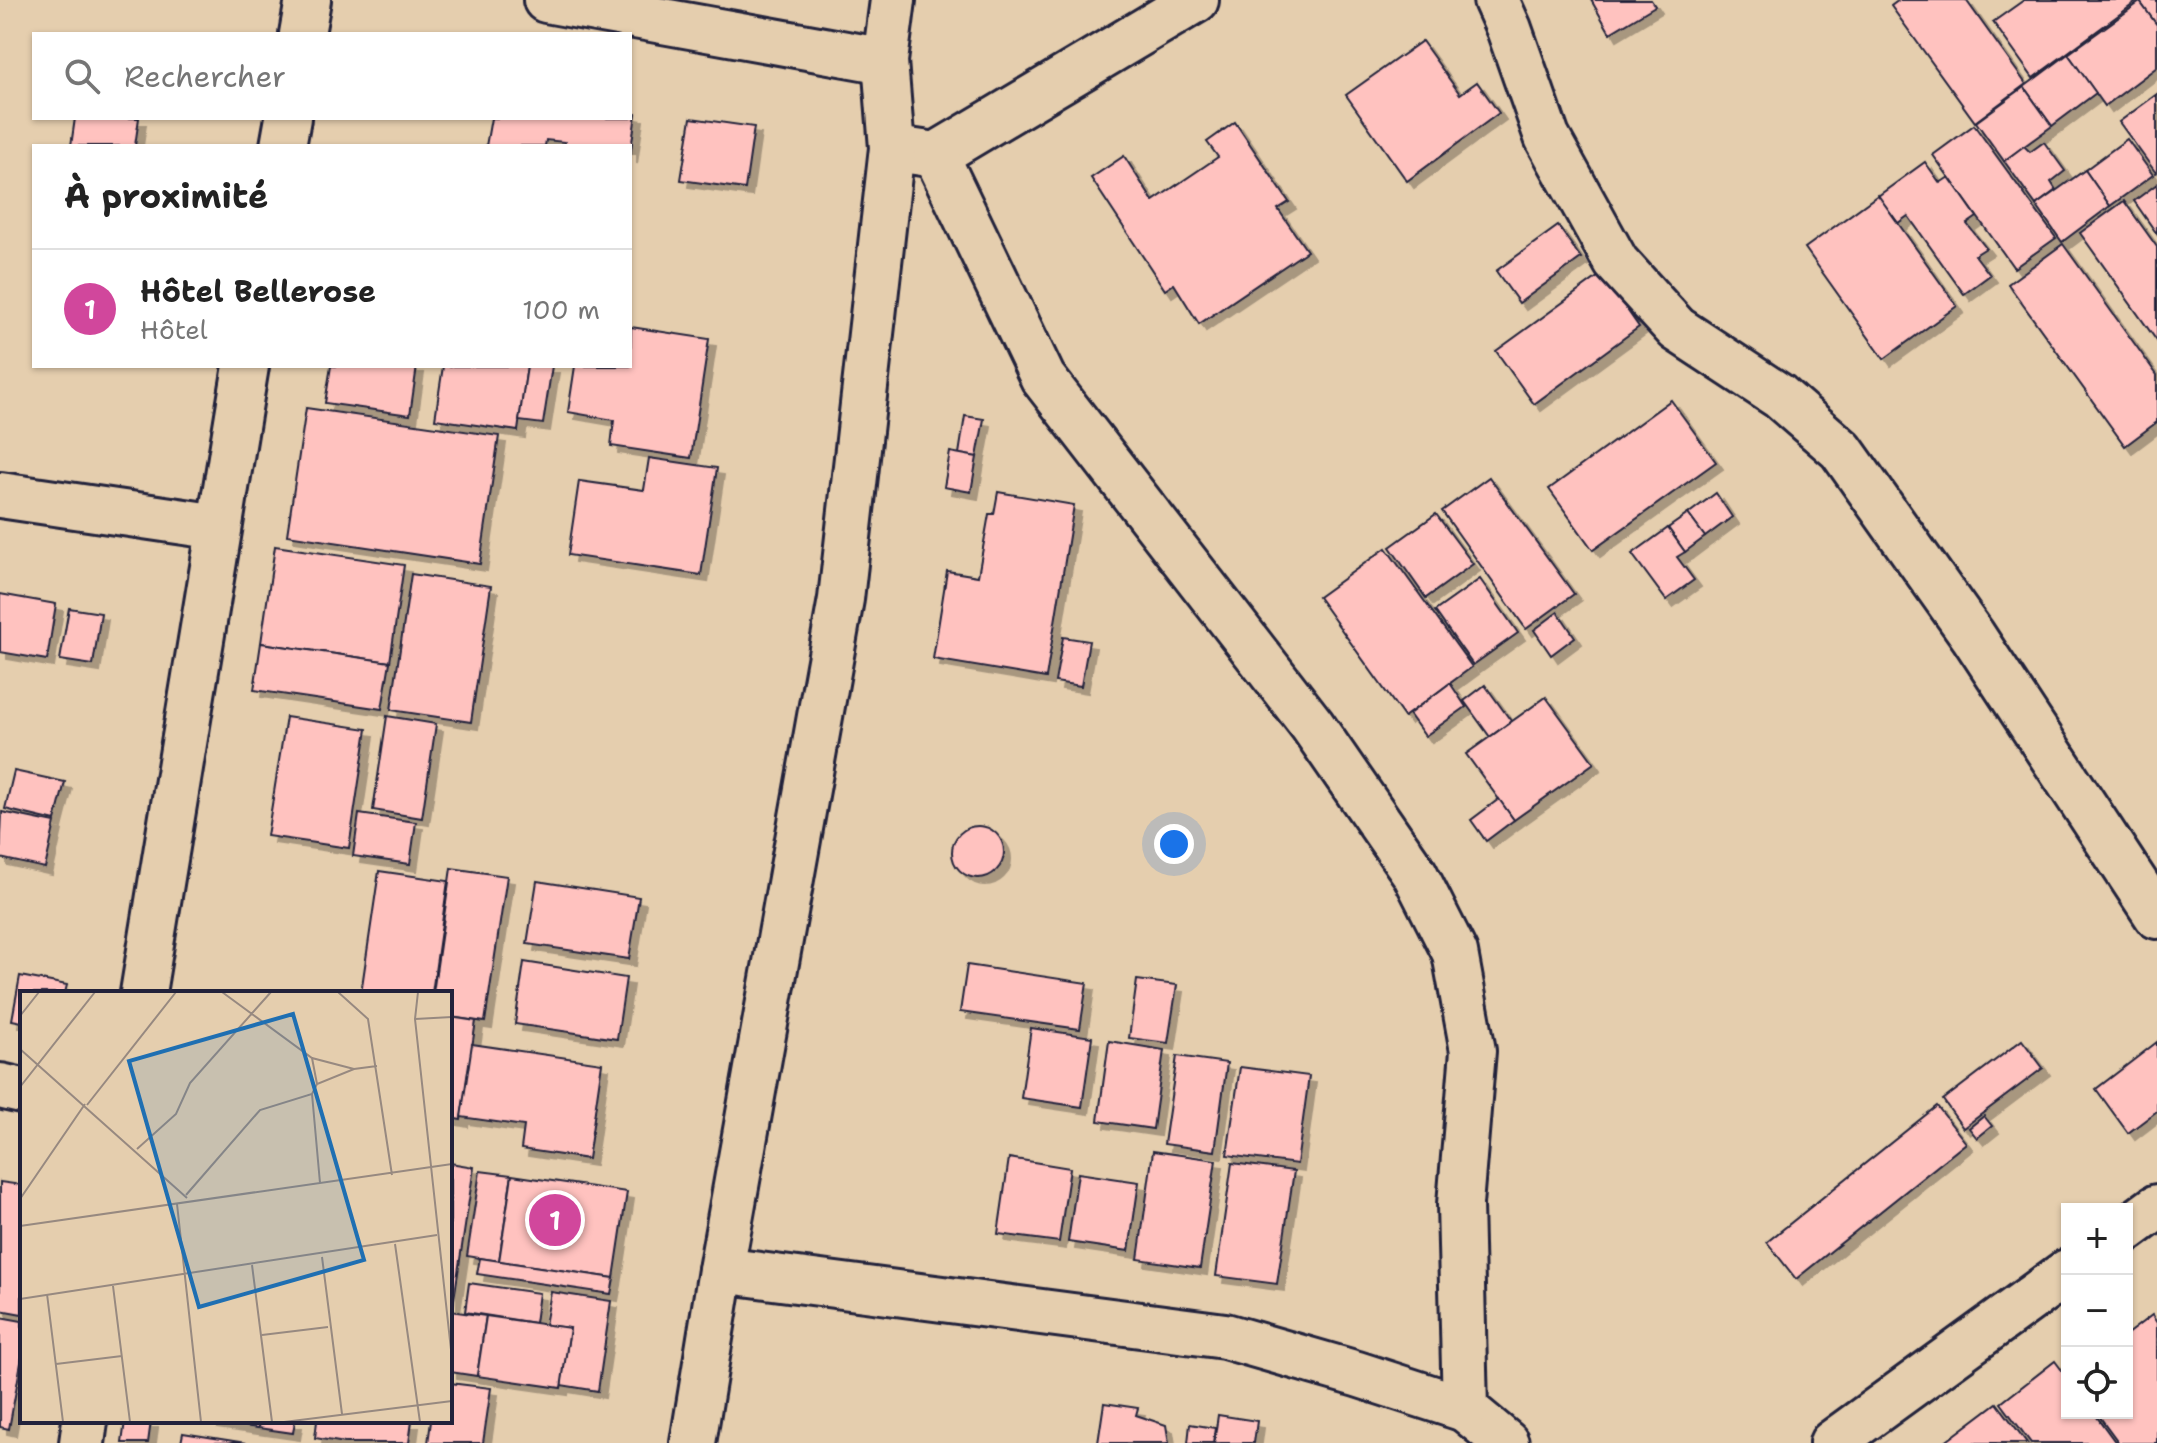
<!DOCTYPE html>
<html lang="fr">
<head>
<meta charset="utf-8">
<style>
	:root { --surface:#fff; --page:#f6f6f6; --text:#222; --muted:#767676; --line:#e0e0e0; --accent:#1f6fb2 }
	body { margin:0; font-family:"Shantell Sans",sans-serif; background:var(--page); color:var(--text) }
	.controls { position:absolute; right:24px; bottom:24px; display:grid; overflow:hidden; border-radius:0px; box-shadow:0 2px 6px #0004 }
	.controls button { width:72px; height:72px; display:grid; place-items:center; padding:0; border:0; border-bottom:2px solid var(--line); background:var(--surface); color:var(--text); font:40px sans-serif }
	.you { position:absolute; left:1174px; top:844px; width:28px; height:28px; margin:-20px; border:6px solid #fff; border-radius:50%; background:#1a73e8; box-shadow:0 0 0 12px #1a73e833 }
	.badge { display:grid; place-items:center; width:52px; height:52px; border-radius:50%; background:var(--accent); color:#fff; font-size:26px; font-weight:700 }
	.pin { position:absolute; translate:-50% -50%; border:4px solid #fff; box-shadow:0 2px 8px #0006 }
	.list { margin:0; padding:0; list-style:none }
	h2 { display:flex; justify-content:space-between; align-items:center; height:104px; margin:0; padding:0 32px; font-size:34px }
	h2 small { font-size:26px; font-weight:400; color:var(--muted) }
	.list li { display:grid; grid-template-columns:52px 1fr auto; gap:24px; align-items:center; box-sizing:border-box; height:120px; padding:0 32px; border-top:2px solid var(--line) }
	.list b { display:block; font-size:30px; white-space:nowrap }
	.list p { margin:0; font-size:26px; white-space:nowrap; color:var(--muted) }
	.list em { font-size:26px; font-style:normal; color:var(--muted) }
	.icon { flex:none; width:44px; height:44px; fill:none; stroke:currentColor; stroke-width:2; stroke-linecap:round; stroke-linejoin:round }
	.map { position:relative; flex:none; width:2157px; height:1443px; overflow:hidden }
	.search { position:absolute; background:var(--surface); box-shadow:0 2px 6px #0004; left:32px; top:32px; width:600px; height:88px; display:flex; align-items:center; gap:20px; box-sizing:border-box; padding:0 28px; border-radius:0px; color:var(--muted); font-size:30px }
	.panel { position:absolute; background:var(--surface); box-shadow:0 2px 6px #0004; left:32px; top:144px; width:600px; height:224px; border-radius:0px }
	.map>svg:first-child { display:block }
</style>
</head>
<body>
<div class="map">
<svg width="2157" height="1443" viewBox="0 0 2157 1443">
	<defs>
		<filter id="shadow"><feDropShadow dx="7" dy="7" stdDeviation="0" flood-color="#0004"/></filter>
	</defs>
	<rect width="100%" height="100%" fill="#e5ceae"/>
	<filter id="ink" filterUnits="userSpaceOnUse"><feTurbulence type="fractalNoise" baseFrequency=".0125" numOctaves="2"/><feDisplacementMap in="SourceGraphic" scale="16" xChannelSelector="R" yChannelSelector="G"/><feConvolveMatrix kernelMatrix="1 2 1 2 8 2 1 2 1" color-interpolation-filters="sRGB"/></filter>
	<g filter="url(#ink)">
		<g fill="#ffc2bf" stroke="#22223b" stroke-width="2" filter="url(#shadow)">
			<path d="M 1591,0 L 1651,0 L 1655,6 L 1610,33 Z"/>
			<path d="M 1899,0 L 1966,0 L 2026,84 L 1975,122 L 1891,6 Z"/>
			<path d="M 2024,0 L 2139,0 L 2033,78 L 1993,22 Z"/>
			<path d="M 2143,0 L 2157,0 L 2157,25 L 2140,2 Z"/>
			<path d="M 2140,2 L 2157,25 L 2157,67 L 2105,106 L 2068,54 Z"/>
			<path d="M 1422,41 L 1460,94 L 1477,82 L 1499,113 L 1407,181 L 1346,95 Z"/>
			<path d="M 2068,54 L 2096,93 L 2052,126 L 2024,87 Z"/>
			<path d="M 2024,87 L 2052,126 L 2004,161 L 1976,122 Z"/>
			<path d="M 2157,94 L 2157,172 L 2156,173 L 2119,122 Z"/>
			<path d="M 630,113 L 636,114 L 630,157 L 630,146 L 564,146 L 565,142 L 546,140 L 545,146 L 486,146 L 491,118 L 630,118 Z"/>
			<path d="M 75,118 L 139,118 L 135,146 L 71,146 Z"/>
			<path d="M 691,118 L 754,127 L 745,189 L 681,180 Z"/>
			<path d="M 1235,122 L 1289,202 L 1278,209 L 1307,251 L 1199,324 L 1174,284 L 1165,290 L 1091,178 L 1124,156 L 1153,201 L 1218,157 L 1207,142 Z"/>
			<path d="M 1974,125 L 2056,238 L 2014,268 L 1933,155 Z"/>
			<path d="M 2127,139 L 2153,175 L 2110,206 L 2085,170 Z"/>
			<path d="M 2044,142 L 2065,171 L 2051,182 L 2056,190 L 2036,205 L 2004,161 L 2024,146 L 2030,152 Z"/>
			<path d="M 1925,162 L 1940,183 L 1949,177 L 1977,217 L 1967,224 L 1986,248 L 1975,255 L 1990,275 L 1964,294 L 1908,216 L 1898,223 L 1878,196 Z"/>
			<path d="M 2085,170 L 2110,206 L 2062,242 L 2036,205 Z"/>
			<path d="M 2157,184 L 2157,234 L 2134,201 Z"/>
			<path d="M 1878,195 L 1957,306 L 1884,359 L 1805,248 Z"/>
			<path d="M 2124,201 L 2157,247 L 2157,341 L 2080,233 Z"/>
			<path d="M 1558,226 L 1581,258 L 1519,303 L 1496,271 Z"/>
			<path d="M 2063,244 L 2157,375 L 2157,422 L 2125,446 L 2008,284 Z"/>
			<path d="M 1602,274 L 1639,327 L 1534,404 L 1496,351 Z"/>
			<path d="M 631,327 L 709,339 L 691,458 L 611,446 L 614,420 L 568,412 L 575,366 L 630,366 Z"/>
			<path d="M 331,366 L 417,366 L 410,415 L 325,403 Z"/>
			<path d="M 443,366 L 527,366 L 518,431 L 435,419 Z"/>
			<path d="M 527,366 L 552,366 L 543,424 L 519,421 Z"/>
			<path d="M 1671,400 L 1716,462 L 1593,550 L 1549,489 Z"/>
			<path d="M 306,408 L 499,436 L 480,564 L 287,535 Z"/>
			<path d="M 965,416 L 984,419 L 977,457 L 959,454 Z"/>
			<path d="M 950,452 L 977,457 L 971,492 L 944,487 Z"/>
			<path d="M 649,458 L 717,468 L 701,575 L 568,555 L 579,481 L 644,490 Z"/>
			<path d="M 1489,477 L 1574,594 L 1526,629 L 1442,511 Z"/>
			<path d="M 998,492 L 1074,505 L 1046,678 L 933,659 L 947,571 L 978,576 L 989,514 L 994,514 Z"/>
			<path d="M 1716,493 L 1732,517 L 1705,537 L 1688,514 Z"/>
			<path d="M 1436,514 L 1473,564 L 1426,598 L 1390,547 Z"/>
			<path d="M 1688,514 L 1705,537 L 1685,552 L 1668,528 Z"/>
			<path d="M 1668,528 L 1685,552 L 1677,557 L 1694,580 L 1666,600 L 1632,554 Z"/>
			<path d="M 275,546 L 404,565 L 390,662 L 261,643 Z"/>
			<path d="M 1386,548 L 1472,667 L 1404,717 L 1318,597 Z"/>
			<path d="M 411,574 L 491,586 L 471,722 L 391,710 Z"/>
			<path d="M 1480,579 L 1518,633 L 1473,665 L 1435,611 Z"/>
			<path d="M 0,594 L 56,604 L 47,660 L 0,652 Z"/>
			<path d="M 69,608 L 101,613 L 93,665 L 60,660 Z"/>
			<path d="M 1558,612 L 1575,637 L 1551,655 L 1534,630 Z"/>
			<path d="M 1063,637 L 1089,641 L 1081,686 L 1055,682 Z"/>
			<path d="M 261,643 L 390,662 L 382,709 L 254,690 Z"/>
			<path d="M 1450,683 L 1466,707 L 1425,736 L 1409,714 Z"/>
			<path d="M 1485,685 L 1511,721 L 1490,737 L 1464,701 Z"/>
			<path d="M 1546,697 L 1594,763 L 1514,820 L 1466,754 Z"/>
			<path d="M 387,716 L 436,724 L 422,818 L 373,810 Z"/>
			<path d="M 286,717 L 367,729 L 349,848 L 267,836 Z"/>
			<path d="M 14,771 L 65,782 L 55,821 L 5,809 Z"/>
			<path d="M 1499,799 L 1514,820 L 1486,841 L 1471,820 Z"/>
			<path d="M 2,812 L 55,823 L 45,868 L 0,858 Z"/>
			<path d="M 359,814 L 416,822 L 410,864 L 353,856 Z"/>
			<circle cx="978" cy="852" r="26"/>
			<path d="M 451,868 L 507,876 L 485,1022 L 450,1017 L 450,993 L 433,993 Z"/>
			<path d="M 379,871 L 448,881 L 432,993 L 361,993 Z"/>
			<path d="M 537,881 L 639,897 L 629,959 L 527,944 Z"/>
			<path d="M 524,962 L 626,978 L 617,1039 L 515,1024 Z"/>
			<path d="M 967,965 L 1087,983 L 1080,1029 L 960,1012 Z"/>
			<path d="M 20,976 L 67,985 L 65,993 L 22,993 L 22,1022 L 12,1020 Z"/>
			<path d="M 1137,980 L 1177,985 L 1168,1043 L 1129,1038 Z"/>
			<path d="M 450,1017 L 476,1021 L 461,1120 L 450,1118 Z"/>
			<path d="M 1031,1028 L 1092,1037 L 1082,1107 L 1021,1098 Z"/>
			<path d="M 2022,1040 L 2043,1068 L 1963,1128 L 1943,1100 Z"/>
			<path d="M 1109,1041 L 1164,1050 L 1153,1129 L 1098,1121 Z"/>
			<path d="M 2157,1042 L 2157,1111 L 2128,1133 L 2096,1089 Z"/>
			<path d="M 472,1044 L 602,1063 L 588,1159 L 521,1149 L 524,1126 L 461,1117 Z"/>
			<path d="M 1177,1056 L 1227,1063 L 1215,1151 L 1164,1144 Z"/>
			<path d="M 1240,1067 L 1309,1076 L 1297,1164 L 1227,1155 Z"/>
			<path d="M 1937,1106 L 1966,1143 L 1796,1279 L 1767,1242 Z"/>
			<path d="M 1984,1116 L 1992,1126 L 1977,1138 L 1969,1128 Z"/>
			<path d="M 1153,1151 L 1216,1160 L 1200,1268 L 1138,1259 Z"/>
			<path d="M 1009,1158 L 1070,1168 L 1059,1242 L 998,1234 Z"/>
			<path d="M 450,1163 L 474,1167 L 453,1306 L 450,1305 Z"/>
			<path d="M 1232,1163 L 1294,1171 L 1277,1284 L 1216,1276 Z"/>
			<path d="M 480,1171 L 512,1175 L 499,1261 L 467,1256 Z"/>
			<path d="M 1078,1173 L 1139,1182 L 1129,1251 L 1068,1242 Z"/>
			<path d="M 512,1175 L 627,1192 L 614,1278 L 499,1261 Z"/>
			<path d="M 0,1182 L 22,1185 L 22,1314 L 0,1310 Z"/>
			<path d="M 480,1258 L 614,1278 L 611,1294 L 477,1274 Z"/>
			<path d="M 469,1283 L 539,1293 L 535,1323 L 465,1312 Z"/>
			<path d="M 551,1292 L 611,1301 L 598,1391 L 561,1385 L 570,1328 L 545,1325 Z"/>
			<path d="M 450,1311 L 486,1316 L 477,1376 L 450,1372 Z"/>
			<path d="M 2152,1315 L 2157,1323 L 2157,1443 L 2119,1443 L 2097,1413 L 2127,1413 L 2127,1334 Z"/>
			<path d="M 486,1316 L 570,1328 L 561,1388 L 477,1376 Z"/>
			<path d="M 0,1317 L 22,1321 L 22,1357 L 9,1429 L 0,1427 Z"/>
			<path d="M 2055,1361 L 2067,1377 L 2067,1413 L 2094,1413 L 2116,1443 L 2031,1443 L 2001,1403 Z"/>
			<path d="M 450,1383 L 491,1388 L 483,1443 L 428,1443 L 431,1421 L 450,1421 Z"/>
			<path d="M 1104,1403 L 1138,1408 L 1136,1415 L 1166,1425 L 1169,1443 L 1098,1443 Z"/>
			<path d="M 1997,1403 L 2027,1443 L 1944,1443 Z"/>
			<path d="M 1218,1415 L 1257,1421 L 1254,1443 L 1214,1443 Z"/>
			<path d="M 125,1421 L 151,1421 L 148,1443 L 122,1443 Z"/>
			<path d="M 210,1421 L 259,1421 L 258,1428 Z"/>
			<path d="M 259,1421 L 295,1421 L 293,1433 L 258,1428 Z"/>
			<path d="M 317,1421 L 412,1421 L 409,1443 L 345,1443 L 315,1438 Z"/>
			<path d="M 1190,1424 L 1215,1428 L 1213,1443 L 1188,1443 Z"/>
			<path d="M 183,1433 L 246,1443 L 181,1443 Z"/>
		</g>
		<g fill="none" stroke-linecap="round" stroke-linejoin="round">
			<defs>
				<g id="minor">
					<path d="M 546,0 L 885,61"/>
					<path d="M 1496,0 L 1509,29 L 1547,137 L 1616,262 L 1677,329 L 1779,396 L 1841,450 L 1973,636 L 2157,916"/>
					<path d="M 302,34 L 308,0"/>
					<path d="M 283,146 L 288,118"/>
					<path d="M 909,151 L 936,155 L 1196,0"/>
					<path d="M 936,155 L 1043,378 L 1312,725 L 1415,874 L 1455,953 L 1473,1051 L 1460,1204 L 1465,1409 L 1506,1443"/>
					<path d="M 0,495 L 219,527"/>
					<path d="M 143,993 L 246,366"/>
					<path d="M 0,1086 L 22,1091"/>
					<path d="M 2127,1229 L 2157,1207"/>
					<path d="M 721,1270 L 1225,1336 L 1357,1374 L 1465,1409"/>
					<path d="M 82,1443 L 85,1421"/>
					<path d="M 693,1443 L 721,1270 L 841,599 L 892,148 L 885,61 L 893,0"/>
					<path d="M 1832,1443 L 2067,1272"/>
				</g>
			</defs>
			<use href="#minor" stroke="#22223b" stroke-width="50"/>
			<use href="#minor" stroke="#e5ceae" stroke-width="44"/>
		</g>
	</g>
	<g transform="translate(20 991)">
		<rect width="432" height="432" fill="#e5ceae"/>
		<path fill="none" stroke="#978980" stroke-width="2" d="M 202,1 L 292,67 L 334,78M 318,1 L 348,28 L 372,184M 398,1 L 395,28 L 432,368M 0,25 L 19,1M 395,28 L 432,26M 0,58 L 167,207M 292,67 L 297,93M 0,96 L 75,1M 292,103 L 300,192M 67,114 L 156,1M 117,158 L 156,123 L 170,92 L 251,1M 166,204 L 240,119 L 292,103 L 297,93 L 334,78 L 357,75M 0,208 L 65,113M 157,213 L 181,431M 0,235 L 432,173M 375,253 L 400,431M 302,266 L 322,423M 232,274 L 252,431M 93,295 L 110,431M 27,303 L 43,431M 0,308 L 417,244M 242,344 L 308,336M 36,373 L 102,365M 264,431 L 432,410"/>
		<path fill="#1f6fb2" fill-opacity="0.15" stroke="#1f6fb2" stroke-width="4" d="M 273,23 L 344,269 L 179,316 L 109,70 Z"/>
		<rect width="432" height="432" fill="none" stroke="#22223b" stroke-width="4"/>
	</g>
</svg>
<div class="controls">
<button>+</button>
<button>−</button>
<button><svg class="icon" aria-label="locate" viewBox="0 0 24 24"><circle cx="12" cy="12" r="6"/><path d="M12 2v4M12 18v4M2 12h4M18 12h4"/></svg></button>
</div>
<div class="you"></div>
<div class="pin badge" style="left:555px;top:1220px;background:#d1479c">1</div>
<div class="search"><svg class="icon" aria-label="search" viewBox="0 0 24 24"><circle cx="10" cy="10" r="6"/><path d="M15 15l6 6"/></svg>Rechercher</div>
<section class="panel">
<h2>À proximité<small></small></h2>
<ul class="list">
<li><span class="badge" style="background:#d1479c">1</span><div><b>Hôtel Bellerose</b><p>Hôtel</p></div><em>100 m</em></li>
</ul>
</section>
</div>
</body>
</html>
